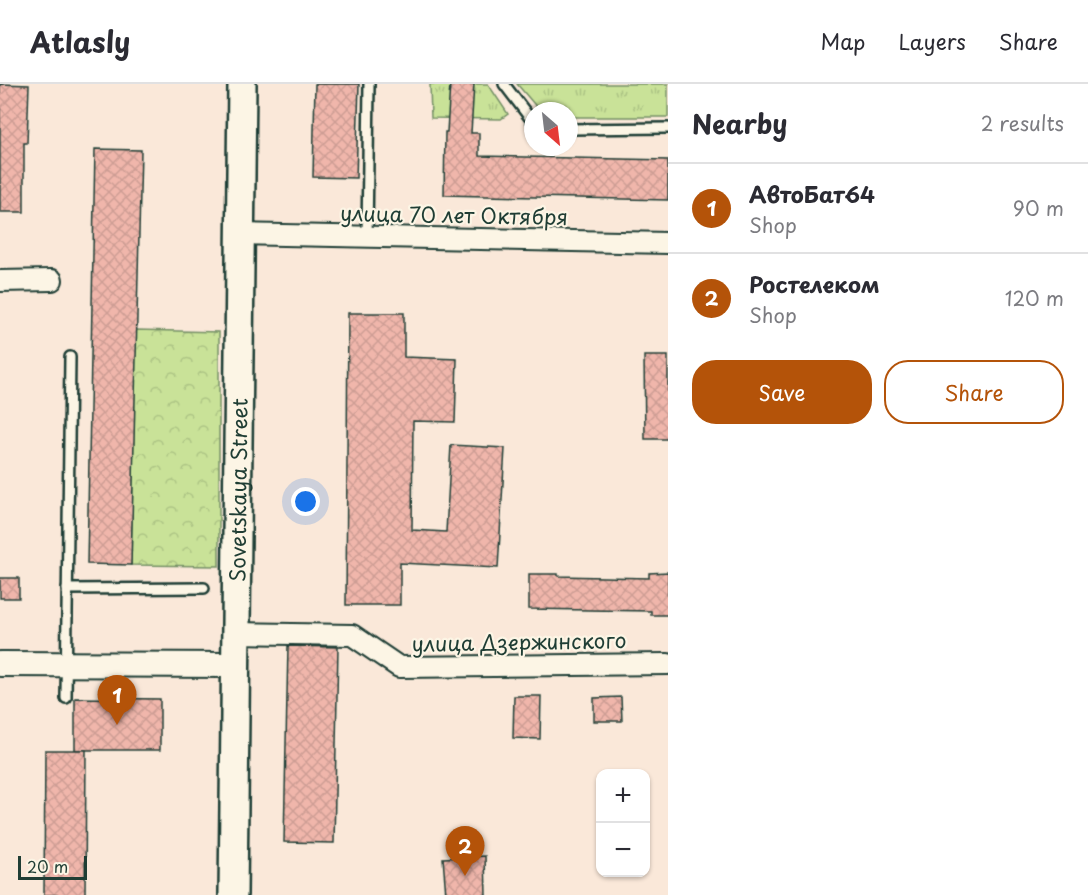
<!DOCTYPE html>
<html lang="en">
<head>
<meta charset="utf-8">
<style>
	:root { --surface:#fff; --page:#f7f7f7; --text:#2b2b33; --muted:#7c7c81; --line:#e1e1e2; --accent:#b45309 }
	body { margin:0; font-family:"Playpen Sans",sans-serif; background:var(--page); color:var(--text) }
	.controls { position:absolute; right:18px; bottom:18px; display:grid; overflow:hidden; border-radius:12px; box-shadow:0 2px 4px #0004 }
	.controls button { width:54px; height:54px; display:grid; place-items:center; padding:0; border:0; border-bottom:2px solid var(--line); background:var(--surface); color:var(--text); font:30px sans-serif }
	.compass { position:absolute; left:524px; top:18px; width:54px; height:54px; border-radius:50%; background:var(--surface); box-shadow:0 2px 4px #0004; rotate:152deg }
	.scale { position:absolute; left:18px; bottom:15px; width:69px; box-sizing:border-box; padding-left:6px; border:3px solid #1f3d34; border-top:0; font-size:16px; line-height:21px; white-space:nowrap; color:#1f3d34; -webkit-text-stroke:4px #fcf5e5; paint-order:stroke }
	.you { position:absolute; left:306px; top:418px; width:21px; height:21px; margin:-15px; border:4px solid #fff; border-radius:50%; background:#1a73e8; box-shadow:0 0 0 9px #1a73e833 }
	.badge { display:grid; place-items:center; width:39px; height:39px; border-radius:50%; background:var(--accent); color:#fff; font-size:20px; font-weight:700 }
	.pin { position:absolute; translate:-50% -50px; filter:drop-shadow(0 2px 3px #0008) }
	.pin::after { content:''; position:absolute; top:32px; width:21px; height:18px; background:inherit; clip-path:polygon(0 0,100% 0,50% 100%) }
	.list { margin:0; padding:0; list-style:none }
	h2 { display:flex; justify-content:space-between; align-items:center; height:78px; margin:0; padding:0 24px; font-size:26px }
	h2 small { font-size:20px; font-weight:400; color:var(--muted) }
	.list li { display:grid; grid-template-columns:39px 1fr auto; gap:18px; align-items:center; box-sizing:border-box; height:90px; padding:0 24px; border-top:2px solid var(--line) }
	.list b { display:block; font-size:22px; white-space:nowrap }
	.list p { margin:0; font-size:20px; white-space:nowrap; color:var(--muted) }
	.list em { font-size:20px; font-style:normal; color:var(--muted) }
	.actions { display:flex; gap:12px; padding:18px 24px }
	.actions a { flex:1; padding:14px 0; border:2px solid var(--accent); border-radius:24px; text-align:center; font-size:21px; color:var(--accent) }
	.actions .main { background:var(--accent); color:#fff }
	.map { position:relative; flex:none; width:668px; height:811px; overflow:hidden }
	header { display:flex; align-items:center; gap:36px; box-sizing:border-box; height:84px; padding:0 30px; background:var(--surface); border-bottom:2px solid var(--line) }
	header strong { font-size:28px }
	nav { display:flex; gap:33px; margin-inline-start:auto; font-size:21px }
	main { display:flex }
	aside { flex:1; background:var(--surface) }
	.map>svg:first-child { display:block }
</style>
</head>
<body>
<header>
<strong>Atlasly</strong>
<nav><a>Map</a><a>Layers</a><a>Share</a></nav>
</header>
<main>
<div class="map">
<svg width="668" height="811" viewBox="0 0 668 811">
	<defs>
		<pattern id="grass-tufts" width="24" height="20" patternUnits="userSpaceOnUse" patternTransform="scale(1.5)"><rect width="24" height="20" fill="#c9e298"/><path d="M3 7l-1-3M5 7V3M7 7l1-3M15 17l-1-3M17 17v-4M19 17l1-3" fill="none" stroke="#acc384"/></pattern>
		<pattern id="forest-crowns" width="20" height="18" patternUnits="userSpaceOnUse" patternTransform="scale(1.5)"><rect width="20" height="18" fill="#c9e298"/><path d="M2 6a3 3 0 1 1 6 0M12 15a3 3 0 1 1 6 0" fill="none" stroke="#acc384"/></pattern>
		<pattern id="building-cross-hatch" width="8" height="8" patternUnits="userSpaceOnUse" patternTransform="scale(1.5)"><rect width="8" height="8" fill="#f0b6ab"/><path d="M0 0l8 8M0 8l8-8" fill="none" stroke="#cd9d94"/></pattern>
	</defs>
	<rect width="100%" height="100%" fill="#fae8d9"/>
	<filter id="ink" filterUnits="userSpaceOnUse"><feTurbulence type="fractalNoise" baseFrequency=".0167" numOctaves="2"/><feDisplacementMap in="SourceGraphic" scale="12" xChannelSelector="R" yChannelSelector="G"/><feConvolveMatrix kernelMatrix="1 2 1 2 8 2 1 2 1" color-interpolation-filters="sRGB"/></filter>
	<g filter="url(#ink)">
		<g fill="url(#grass-tufts)" stroke="#749066" stroke-width="1.5">
			<path d="M 430,0 L 488,0 L 508,30 L 501,35 L 431,34 Z"/>
			<path d="M 517,0 L 668,0 L 668,33 L 569,33 L 569,27 L 540,27 Z"/>
		</g>
		<path fill="url(#forest-crowns)" stroke="#749066" stroke-width="1.5" d="M 136,246 L 219,248 L 219,482 L 131,481 Z"/>
		<g fill="url(#building-cross-hatch)" stroke="#1f3d34" stroke-width="1.5">
			<path d="M 0,0 L 29,1 L 27,59 L 24,59 L 24,128 L 0,128 Z"/>
			<path d="M 315,0 L 359,0 L 356,94 L 313,93 Z"/>
			<path d="M 450,0 L 474,0 L 471,49 L 479,49 L 479,72 L 668,76 L 668,116 L 444,111 L 445,48 L 447,48 Z"/>
			<path d="M 95,65 L 141,66 L 131,481 L 87,480 Z"/>
			<path d="M 348,229 L 404,229 L 404,273 L 457,275 L 455,338 L 413,337 L 412,446 L 446,448 L 451,361 L 505,364 L 498,484 L 400,479 L 400,521 L 346,521 Z"/>
			<path d="M 644,272 L 668,272 L 668,355 L 645,355 Z"/>
			<path d="M 668,488 L 668,531 L 651,531 L 651,527 L 529,525 L 529,490 L 558,490 L 558,492 L 649,494 L 649,489 Z"/>
			<rect x="0" y="494" width="19" height="20"/>
			<path d="M 288,562 L 338,563 L 334,759 L 284,758 Z"/>
			<path d="M 514,612 L 541,612 L 540,655 L 513,654 Z"/>
			<path d="M 621,613 L 622,637 L 594,637 L 594,614 Z"/>
			<path d="M 75,614 L 160,615 L 160,666 L 75,666 Z"/>
			<path d="M 45,666 L 86,666 L 85,811 L 44,811 Z"/>
			<path d="M 485,772 L 486,811 L 446,811 L 443,774 Z"/>
		</g>
		<g fill="none" stroke-linecap="round" stroke-linejoin="round">
			<defs>
				<g id="service">
					<path d="M 504,0 L 533,38"/>
					<path d="M 569,45 L 668,44"/>
					<path d="M 367,153 L 369,0"/>
					<path d="M 67,505 L 204,504"/>
					<path d="M 66,614 L 70,273"/>
				</g>
				<g id="minor">
					<path d="M 239,150 L 668,159"/>
					<path d="M 0,197 L 52,196"/>
					<path d="M 236,549 L 352,551 L 399,583 L 668,580"/>
				</g>
				<path id="tertiary" d="M 0,580 L 236,581"/>
				<g id="secondary">
					<path id="s1" d="M 233,811 L 242,0"/>
				</g>
			</defs>
			<use href="#service" stroke="#1f3d34" stroke-width="14"/>
			<use href="#minor" stroke="#1f3d34" stroke-width="24"/>
			<use href="#tertiary" stroke="#1f3d34" stroke-width="28"/>
			<use href="#secondary" stroke="#1f3d34" stroke-width="32"/>
			<use href="#service" stroke="#fcf5e5" stroke-width="9"/>
			<use href="#minor" stroke="#fcf5e5" stroke-width="20"/>
			<use href="#tertiary" stroke="#fcf5e5" stroke-width="24"/>
			<use href="#secondary" stroke="#fcf5e5" stroke-width="27"/>
		</g>
	</g>
	<g text-anchor="middle" dominant-baseline="central" stroke-width="4.5" stroke-linejoin="round" paint-order="stroke">
		<g font-size="21" fill="#1f3d34" stroke="#fcf5e5">
			<text transform="translate(454 130) rotate(1)">улица 70 лет Октября</text>
			<text stroke="none"><textPath href="#s1" startOffset="405">Sovetskaya Street</textPath></text>
			<text transform="translate(519 557) rotate(-1)">улица Дзержинского</text>
		</g>
	</g>
</svg>
<div class="controls">
<button>+</button>
<button>−</button>
</div>
<svg class="compass" viewBox="-18 -18 36 36"><path d="M0-13l5 13h-10z" fill="#e53935"/><path d="M0 13l5-13h-10z" fill="#7c7c81"/></svg>
<div class="scale">20 m</div>
<div class="you"></div>
<div class="pin badge" style="left:117px;top:641px">1</div>
<div class="pin badge" style="left:465px;top:792px">2</div>
</div>
<aside>
<h2>Nearby<small>2 results</small></h2>
<ul class="list">
<li><span class="badge">1</span><div><b>АвтоБат64</b><p>Shop</p></div><em>90 m</em></li>
<li><span class="badge">2</span><div><b>Ростелеком</b><p>Shop</p></div><em>120 m</em></li>
</ul>
<div class="actions"><a class="main">Save</a><a>Share</a></div>
</aside>
</main>
</body>
</html>
